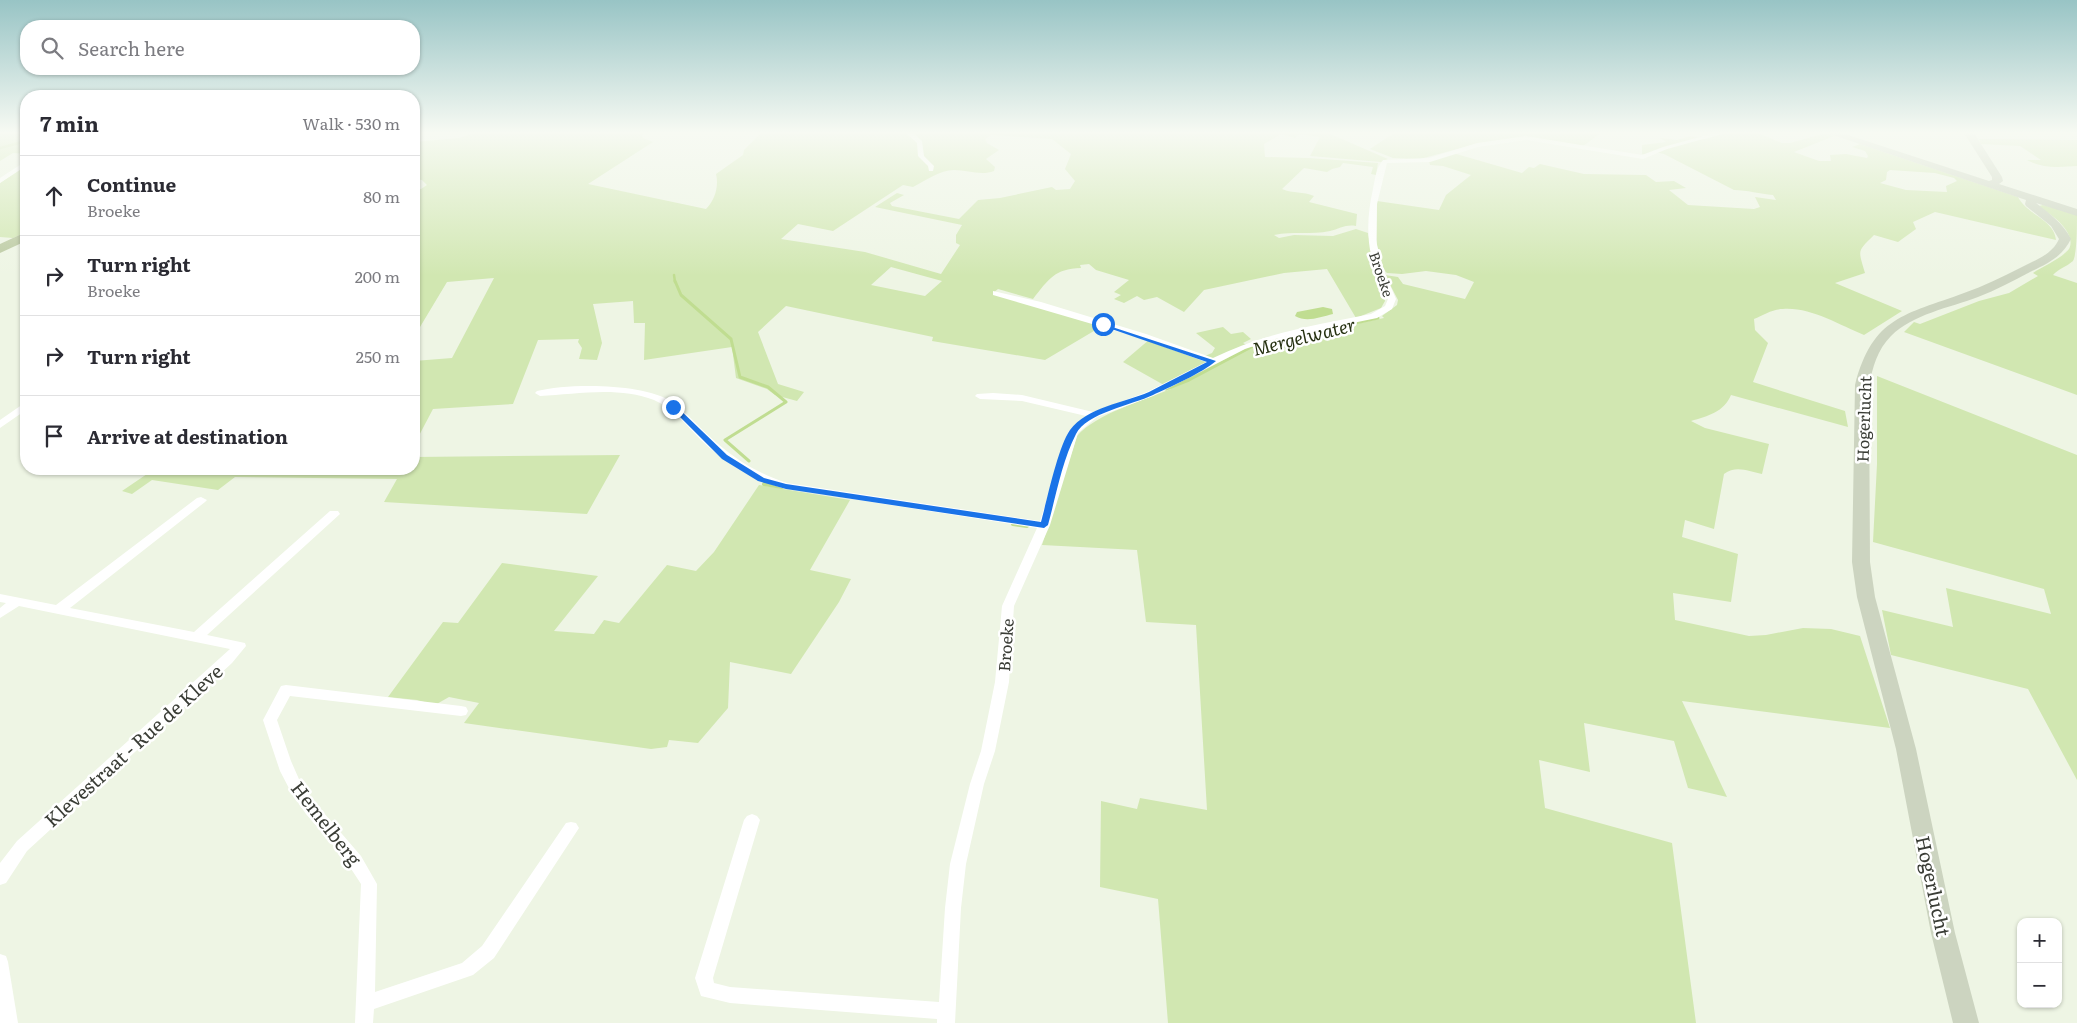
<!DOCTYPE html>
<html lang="en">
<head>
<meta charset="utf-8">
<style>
	:root { --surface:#fff; --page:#f2f2f3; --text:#2b2b33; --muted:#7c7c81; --line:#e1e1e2 }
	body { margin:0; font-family:Literata,serif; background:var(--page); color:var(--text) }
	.controls { position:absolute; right:15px; bottom:15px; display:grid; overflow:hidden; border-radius:10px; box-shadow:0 1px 4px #0004 }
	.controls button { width:45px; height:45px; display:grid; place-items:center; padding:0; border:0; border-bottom:1px solid var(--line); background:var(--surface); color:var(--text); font:25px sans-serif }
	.stop { position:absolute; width:15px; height:15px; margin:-11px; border:4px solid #1a73e8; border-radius:50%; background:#fff }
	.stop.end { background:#1a73e8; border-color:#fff; box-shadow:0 1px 5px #0008 }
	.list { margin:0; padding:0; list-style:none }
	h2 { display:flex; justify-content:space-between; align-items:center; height:65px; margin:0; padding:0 20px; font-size:21px }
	h2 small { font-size:16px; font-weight:400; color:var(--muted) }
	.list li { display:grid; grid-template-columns:32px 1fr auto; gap:15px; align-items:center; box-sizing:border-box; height:80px; padding:0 20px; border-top:1px solid var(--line) }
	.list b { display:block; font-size:19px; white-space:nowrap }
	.list p { margin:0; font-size:16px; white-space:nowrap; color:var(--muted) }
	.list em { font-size:16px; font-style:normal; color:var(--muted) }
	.icon { flex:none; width:28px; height:28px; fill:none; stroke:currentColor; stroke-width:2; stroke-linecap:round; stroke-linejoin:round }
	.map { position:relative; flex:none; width:2077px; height:1023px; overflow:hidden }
	.search { position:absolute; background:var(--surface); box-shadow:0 1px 4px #0004; left:20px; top:20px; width:400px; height:55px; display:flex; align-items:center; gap:12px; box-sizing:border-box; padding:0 18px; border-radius:20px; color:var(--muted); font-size:19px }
	.panel { position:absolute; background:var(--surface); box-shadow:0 1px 4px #0004; left:20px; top:90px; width:400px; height:385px; border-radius:20px }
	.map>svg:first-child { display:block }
</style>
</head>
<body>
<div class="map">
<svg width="2077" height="1023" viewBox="0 0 2077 1023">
	<rect width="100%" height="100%" fill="#eef5e4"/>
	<g fill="#d1e7b1" fill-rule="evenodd">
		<path d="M 0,133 L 26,133 L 26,154 L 13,153 L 0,161 Z"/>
		<path d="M 474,133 L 644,133 L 642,135 L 643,138 L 653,142 L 588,184 L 706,209 C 715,200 719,186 716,174 L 743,155 L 744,150 L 761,133 L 1328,133 L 1388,159 L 1381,162 L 1310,156 L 1320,137 L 1299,134 L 1295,138 L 1281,134 L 1264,144 L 1265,157 L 1309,158 L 1378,163 L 1376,175 L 1371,174 L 1373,167 L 1343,163 L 1340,167 L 1332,169 L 1327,172 L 1304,168 L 1282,189 C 1293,194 1303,191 1314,196 L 1309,202 L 1357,214 L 1356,226 C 1346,224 1339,229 1330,231 C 1311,235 1293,231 1274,235 L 1279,238 L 1294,235 L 1333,236 L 1356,229 L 1368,233 L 1372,256 L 1385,301 L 1381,308 L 1356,318 L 1327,269 L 1284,273 L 1204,290 L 1184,312 L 1157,297 L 1144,300 L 1137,296 L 1124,303 L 1114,299 L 1121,295 L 1114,292 L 1129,280 L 1096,270 L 1089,264 L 1080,265 L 1081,268 C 1054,269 1049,279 1033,299 L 998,289 L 993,293 L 1104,325 L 1045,360 L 932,341 L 933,337 L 786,306 L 758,332 L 778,384 L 804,392 L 797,401 L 775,395 L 767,389 L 736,378 L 732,347 L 644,360 L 645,323 L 634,323 L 633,301 L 593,304 L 602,343 L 597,360 L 579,359 L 582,348 L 578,342 L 579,339 L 538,340 L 513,404 L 433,409 L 414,445 L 414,361 L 452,358 L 494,278 L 447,282 L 414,337 L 414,189 L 421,189 L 427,185 L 422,180 L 414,179 L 414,142 L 459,138 ZM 991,135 L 1052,139 L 1071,154 L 1065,169 L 1075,181 L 1070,189 L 1056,190 L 1052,187 L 1000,198 L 978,200 L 959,219 L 892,206 L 890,203 L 904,195 L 897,193 L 875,207 L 962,225 L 956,235 L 956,243 L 960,245 L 941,274 L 865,252 L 781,239 L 798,224 L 833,231 L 903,185 L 913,187 C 925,181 940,170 954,170 C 968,170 981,176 994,171 L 995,167 L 986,159 L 999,150 L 987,143 L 985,139 ZM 891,267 L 942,281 L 925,296 L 871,285 Z"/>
		<path d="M 1394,133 L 1601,133 L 1583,146 L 1529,137 L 1476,144 L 1420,159 L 1393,158 L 1370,149 Z"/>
		<path d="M 1725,133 L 1758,133 L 1782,143 L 1790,143 L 1826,133 L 1834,136 L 1794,152 L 1819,161 L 1831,161 L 1830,155 L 1846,154 L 1867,158 L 1868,156 L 1865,151 L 1852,147 L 1860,144 L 2018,197 C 2027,215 2054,219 2056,240 L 1935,212 L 1913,222 L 1916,229 L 1898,242 L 1874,235 C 1857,252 1858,249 1865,273 L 1835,283 L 1902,311 L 1864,335 C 1839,325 1811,307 1783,309 C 1773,309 1763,315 1754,319 L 1755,330 L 1768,343 L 1753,382 L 1845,411 L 1848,427 L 1731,395 C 1724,412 1708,416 1691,421 L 1705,428 L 1769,444 L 1762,474 C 1748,471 1736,465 1724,474 L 1714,529 L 1685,520 L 1682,537 L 1738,554 L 1731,602 L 1673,593 L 1675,620 L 1749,636 L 1766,635 L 1803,628 L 1831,629 L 1860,636 L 1890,728 L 1682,701 L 1727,797 L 1688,788 L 1674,741 L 1584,723 L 1590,772 L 1539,760 L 1545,808 L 1672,843 L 1696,1023 L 1168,1023 L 1158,899 L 1100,887 L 1101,801 L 1137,809 L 1140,798 L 1207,810 L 1196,625 L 1146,622 L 1137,550 L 1042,545 L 1077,436 C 1096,414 1144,400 1171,389 L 1123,362 L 1150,339 L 1200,358 L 1212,353 L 1215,348 L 1196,333 L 1223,327 L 1231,334 L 1243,332 L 1251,339 L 1243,343 L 1252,348 L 1285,339 L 1384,318 L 1382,316 L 1397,305 L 1398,300 L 1385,275 L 1398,277 L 1403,284 L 1465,299 L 1474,282 L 1456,275 L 1426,271 L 1402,274 L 1387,273 L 1384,270 L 1377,246 L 1377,201 L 1439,210 L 1446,195 L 1471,175 L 1443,166 L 1430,165 L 1429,161 L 1453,153 L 1522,173 L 1529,167 L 1534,168 L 1540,164 L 1584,174 L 1646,175 L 1656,182 L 1674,181 L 1686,188 L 1669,190 L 1688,205 L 1754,209 L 1760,207 L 1755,197 L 1776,200 L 1773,195 C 1760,194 1747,190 1734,190 L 1664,154 L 1655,152 L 1646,155 L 1642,154 L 1642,145 L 1666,142 L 1660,138 L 1677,140 L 1691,136 L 1706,139 ZM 1890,170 L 1935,173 L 1954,178 L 1957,181 L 1946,186 L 1947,192 L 1906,190 L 1880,183 L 1886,180 L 1887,172 Z"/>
		<path d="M 1979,139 L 2077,140 L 2077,166 C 2060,167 2042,169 2027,160 L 2041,160 L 2020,146 L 1981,144 Z"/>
		<path d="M 26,165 L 26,232 L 13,238 L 0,237 L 0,183 Z"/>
		<path d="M 2043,205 L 2077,214 C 2077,226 2077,254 2073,261 C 2066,267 2058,269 2053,275 L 2077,283 L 2077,395 L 1904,332 L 1914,322 L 1920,324 L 1979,301 L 2009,293 L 2038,276 L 2033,273 C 2043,266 2061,259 2069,249 C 2077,233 2052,214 2040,208 L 2039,206 Z"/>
		<path d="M 1877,376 L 2077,455 L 2077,780 L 2028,689 L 1891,655 L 1882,610 L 1953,627 L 1946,588 L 2051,614 L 2044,589 L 1873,542 L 1877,464 Z"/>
		<path d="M 620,455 L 587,514 L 384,502 L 397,479 L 235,477 L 218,490 L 152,480 L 132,494 L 122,491 L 147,474 L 161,469 L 414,469 L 414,457 Z"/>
		<path d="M 759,485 L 850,500 L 810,570 L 851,579 L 839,602 L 791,674 L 730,662 L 728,708 L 698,743 L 669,740 L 667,747 L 651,749 L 464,723 L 479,703 L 449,697 L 435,705 L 417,700 L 388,697 L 443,622 L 458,623 L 502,563 L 598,576 L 554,631 L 594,634 L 604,620 L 619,623 L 667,565 L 696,571 L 714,552 Z"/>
	</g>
	<path fill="#c0dd91" d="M 1323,307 L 1332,309 L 1333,314 C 1320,317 1307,323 1295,316 L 1297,312 Z"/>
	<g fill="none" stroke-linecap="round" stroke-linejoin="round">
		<g stroke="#c0dd91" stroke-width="2.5">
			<path d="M 0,148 L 26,141"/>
			<path d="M 674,275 L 675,282"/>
		</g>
		<g stroke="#c0dd91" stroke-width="3">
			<path d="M 675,281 L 681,295 L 731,339 L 740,377 L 768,387 L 786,402 L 725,440 L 749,461"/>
			<path d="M 1166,389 L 1189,380 L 1255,345 L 1378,318"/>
		</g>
		<g stroke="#c0dd91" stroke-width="4">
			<path d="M 764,484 L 782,487"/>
			<path d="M 1013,524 L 1027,526"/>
		</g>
		<g fill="#fff" fill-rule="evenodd">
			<path d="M 906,133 L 913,133 L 922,141 L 924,156 L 934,166 L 933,171 L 929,171 L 928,166 L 918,156 L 917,143 Z"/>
			<path d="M 1714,133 L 1725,133 L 1667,149 L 1643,159 L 1526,140 L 1478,147 L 1430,162 L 1387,163 L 1377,204 L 1376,240 L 1382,267 L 1396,299 L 1392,309 L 1377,318 L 1275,339 L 1245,349 L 1153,396 L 1097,417 L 1078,433 L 1050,525 L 1014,606 L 1009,682 L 995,751 L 984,784 L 966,864 L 961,908 L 955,1023 L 937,1023 L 937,1019 L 730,1003 L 701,996 L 695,978 L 744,820 L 747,816 L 752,814 L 757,816 L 760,820 L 713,978 L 714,983 L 730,987 L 939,1002 L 945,908 L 950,864 L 970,784 L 981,751 L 995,682 L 1002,606 L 1037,528 L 782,488 C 750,478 725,463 701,440 C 687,426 673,408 654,400 C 619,386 576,394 540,396 L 535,393 L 537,391 C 569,383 645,383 672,402 C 686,412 697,425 709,436 C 733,458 756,473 787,483 L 1040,521 L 1068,432 L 1086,416 L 1022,401 L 980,399 L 975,396 L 977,394 L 993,393 L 1022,395 L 1093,412 L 1147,392 L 1206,362 L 1140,338 L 993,295 L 993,291 L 1041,302 L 1146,334 L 1213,358 C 1263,333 1317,325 1371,314 L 1385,306 L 1388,299 C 1383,288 1377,278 1374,266 C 1366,241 1367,215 1373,189 C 1375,179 1376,168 1383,160 L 1429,158 L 1477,143 L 1526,136 L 1642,155 L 1663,147 Z"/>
			<path d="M 26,161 L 26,166 L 0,183 L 0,178 Z"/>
			<path d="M 26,402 L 26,410 L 0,428 L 0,420 Z"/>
			<path d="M 201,497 L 207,500 L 205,502 L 70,608 L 194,632 L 330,511 L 338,511 L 340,514 L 207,635 L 245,643 L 246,646 L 232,663 L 27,851 L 6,883 L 0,885 L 0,863 L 17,841 L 230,649 L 19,606 L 0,618 L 0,608 L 6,603 L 0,602 L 0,594 L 56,605 L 197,498 Z"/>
			<path d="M 286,685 L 461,706 L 466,707 L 468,711 L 466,715 L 461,716 L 290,696 L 277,720 L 291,761 L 302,786 L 317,805 L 361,856 L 377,884 L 375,992 L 462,963 L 482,946 L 566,823 L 571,822 L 576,823 L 579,828 L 494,958 L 473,975 L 374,1009 L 373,1023 L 355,1023 L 361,884 L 342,855 L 306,814 L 292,794 L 280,771 L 263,720 L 281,686 Z"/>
			<path d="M 0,954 L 6,956 L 8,962 L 18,1023 L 0,1023 Z"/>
		</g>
		<path fill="#ccd4c0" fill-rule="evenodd" d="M 1827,133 L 1842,133 L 1989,181 L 1992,180 L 1992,177 L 1964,133 L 1974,133 L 2002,177 L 2003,181 L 1999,184 L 2077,209 L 2077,216 L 2036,203 C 2050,214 2063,223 2071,239 C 2062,257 2047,264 2030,272 C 2013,281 1996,290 1978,297 C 1949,308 1913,314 1891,336 C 1877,350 1873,367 1869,385 L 1870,562 L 1875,597 L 1916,749 L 1955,933 L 1979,1023 L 1953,1023 L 1931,933 L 1896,749 L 1857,597 L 1852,562 L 1855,385 C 1873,316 1905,315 1964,293 C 1984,286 2002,277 2020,268 C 2035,260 2052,255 2059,239 L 2051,226 L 2026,206 L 2025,204 L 2026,200 Z"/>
		<path fill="#b9c89e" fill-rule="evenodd" d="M 26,232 L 26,241 L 0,253 L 0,244 Z"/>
	</g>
	<linearGradient id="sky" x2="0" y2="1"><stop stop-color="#98c4c5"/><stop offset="0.48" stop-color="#f7faf3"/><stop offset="1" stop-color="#f7faf3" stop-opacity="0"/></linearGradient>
	<rect width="2077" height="276" fill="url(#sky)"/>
	<path fill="#1a73e8" d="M 1100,323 L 1216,361 C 1204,372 1168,388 1153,395 C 1132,405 1086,413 1076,434 C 1062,461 1056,496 1048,525 L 1044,528 L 786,489 L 758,481 L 722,459 L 670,407 L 676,406 L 727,455 L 764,478 L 786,484 L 1041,522 C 1047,500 1058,447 1070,430 C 1087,407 1124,403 1149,392 C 1168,382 1188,372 1207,362 L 1100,325 Z"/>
	<g text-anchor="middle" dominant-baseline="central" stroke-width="5" stroke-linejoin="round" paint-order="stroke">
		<g font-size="14" fill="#3a3d36" stroke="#fff">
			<text transform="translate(1382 274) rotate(71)">Broeke</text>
		</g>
		<g font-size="16" fill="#3a3d36" stroke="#fff">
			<text transform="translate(1863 419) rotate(-88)">Hogerlucht</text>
			<text transform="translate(1005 645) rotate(-86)">Broeke</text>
		</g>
		<g font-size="18" font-style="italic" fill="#273212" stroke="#fff">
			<text transform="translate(1304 336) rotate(-14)">Mergelwater</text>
		</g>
		<g font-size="19" fill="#3a3d36" stroke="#fff">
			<text transform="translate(133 745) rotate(-42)">Klevestraat - Rue de Kleve</text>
			<text transform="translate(327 823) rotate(52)">Hemelberg</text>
			<text transform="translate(1934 886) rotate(78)">Hogerlucht</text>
		</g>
	</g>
</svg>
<div class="controls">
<button>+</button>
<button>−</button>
</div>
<div class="stop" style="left:1103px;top:324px"></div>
<div class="stop end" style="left:673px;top:407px"></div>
<div class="search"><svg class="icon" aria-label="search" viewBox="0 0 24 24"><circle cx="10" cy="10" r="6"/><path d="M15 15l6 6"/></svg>Search here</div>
<section class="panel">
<h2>7 min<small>Walk · 530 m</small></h2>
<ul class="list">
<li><svg class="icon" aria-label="ahead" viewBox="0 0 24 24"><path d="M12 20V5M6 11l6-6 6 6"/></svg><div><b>Continue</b><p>Broeke</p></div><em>80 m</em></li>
<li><svg class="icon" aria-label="right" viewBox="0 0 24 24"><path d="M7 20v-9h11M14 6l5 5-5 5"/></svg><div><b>Turn right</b><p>Broeke</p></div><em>200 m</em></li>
<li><svg class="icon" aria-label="right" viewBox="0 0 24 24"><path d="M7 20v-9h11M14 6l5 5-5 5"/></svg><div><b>Turn right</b></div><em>250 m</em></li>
<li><svg class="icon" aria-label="arrive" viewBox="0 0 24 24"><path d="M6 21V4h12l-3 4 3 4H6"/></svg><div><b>Arrive at destination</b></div></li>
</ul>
</section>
</div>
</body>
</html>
